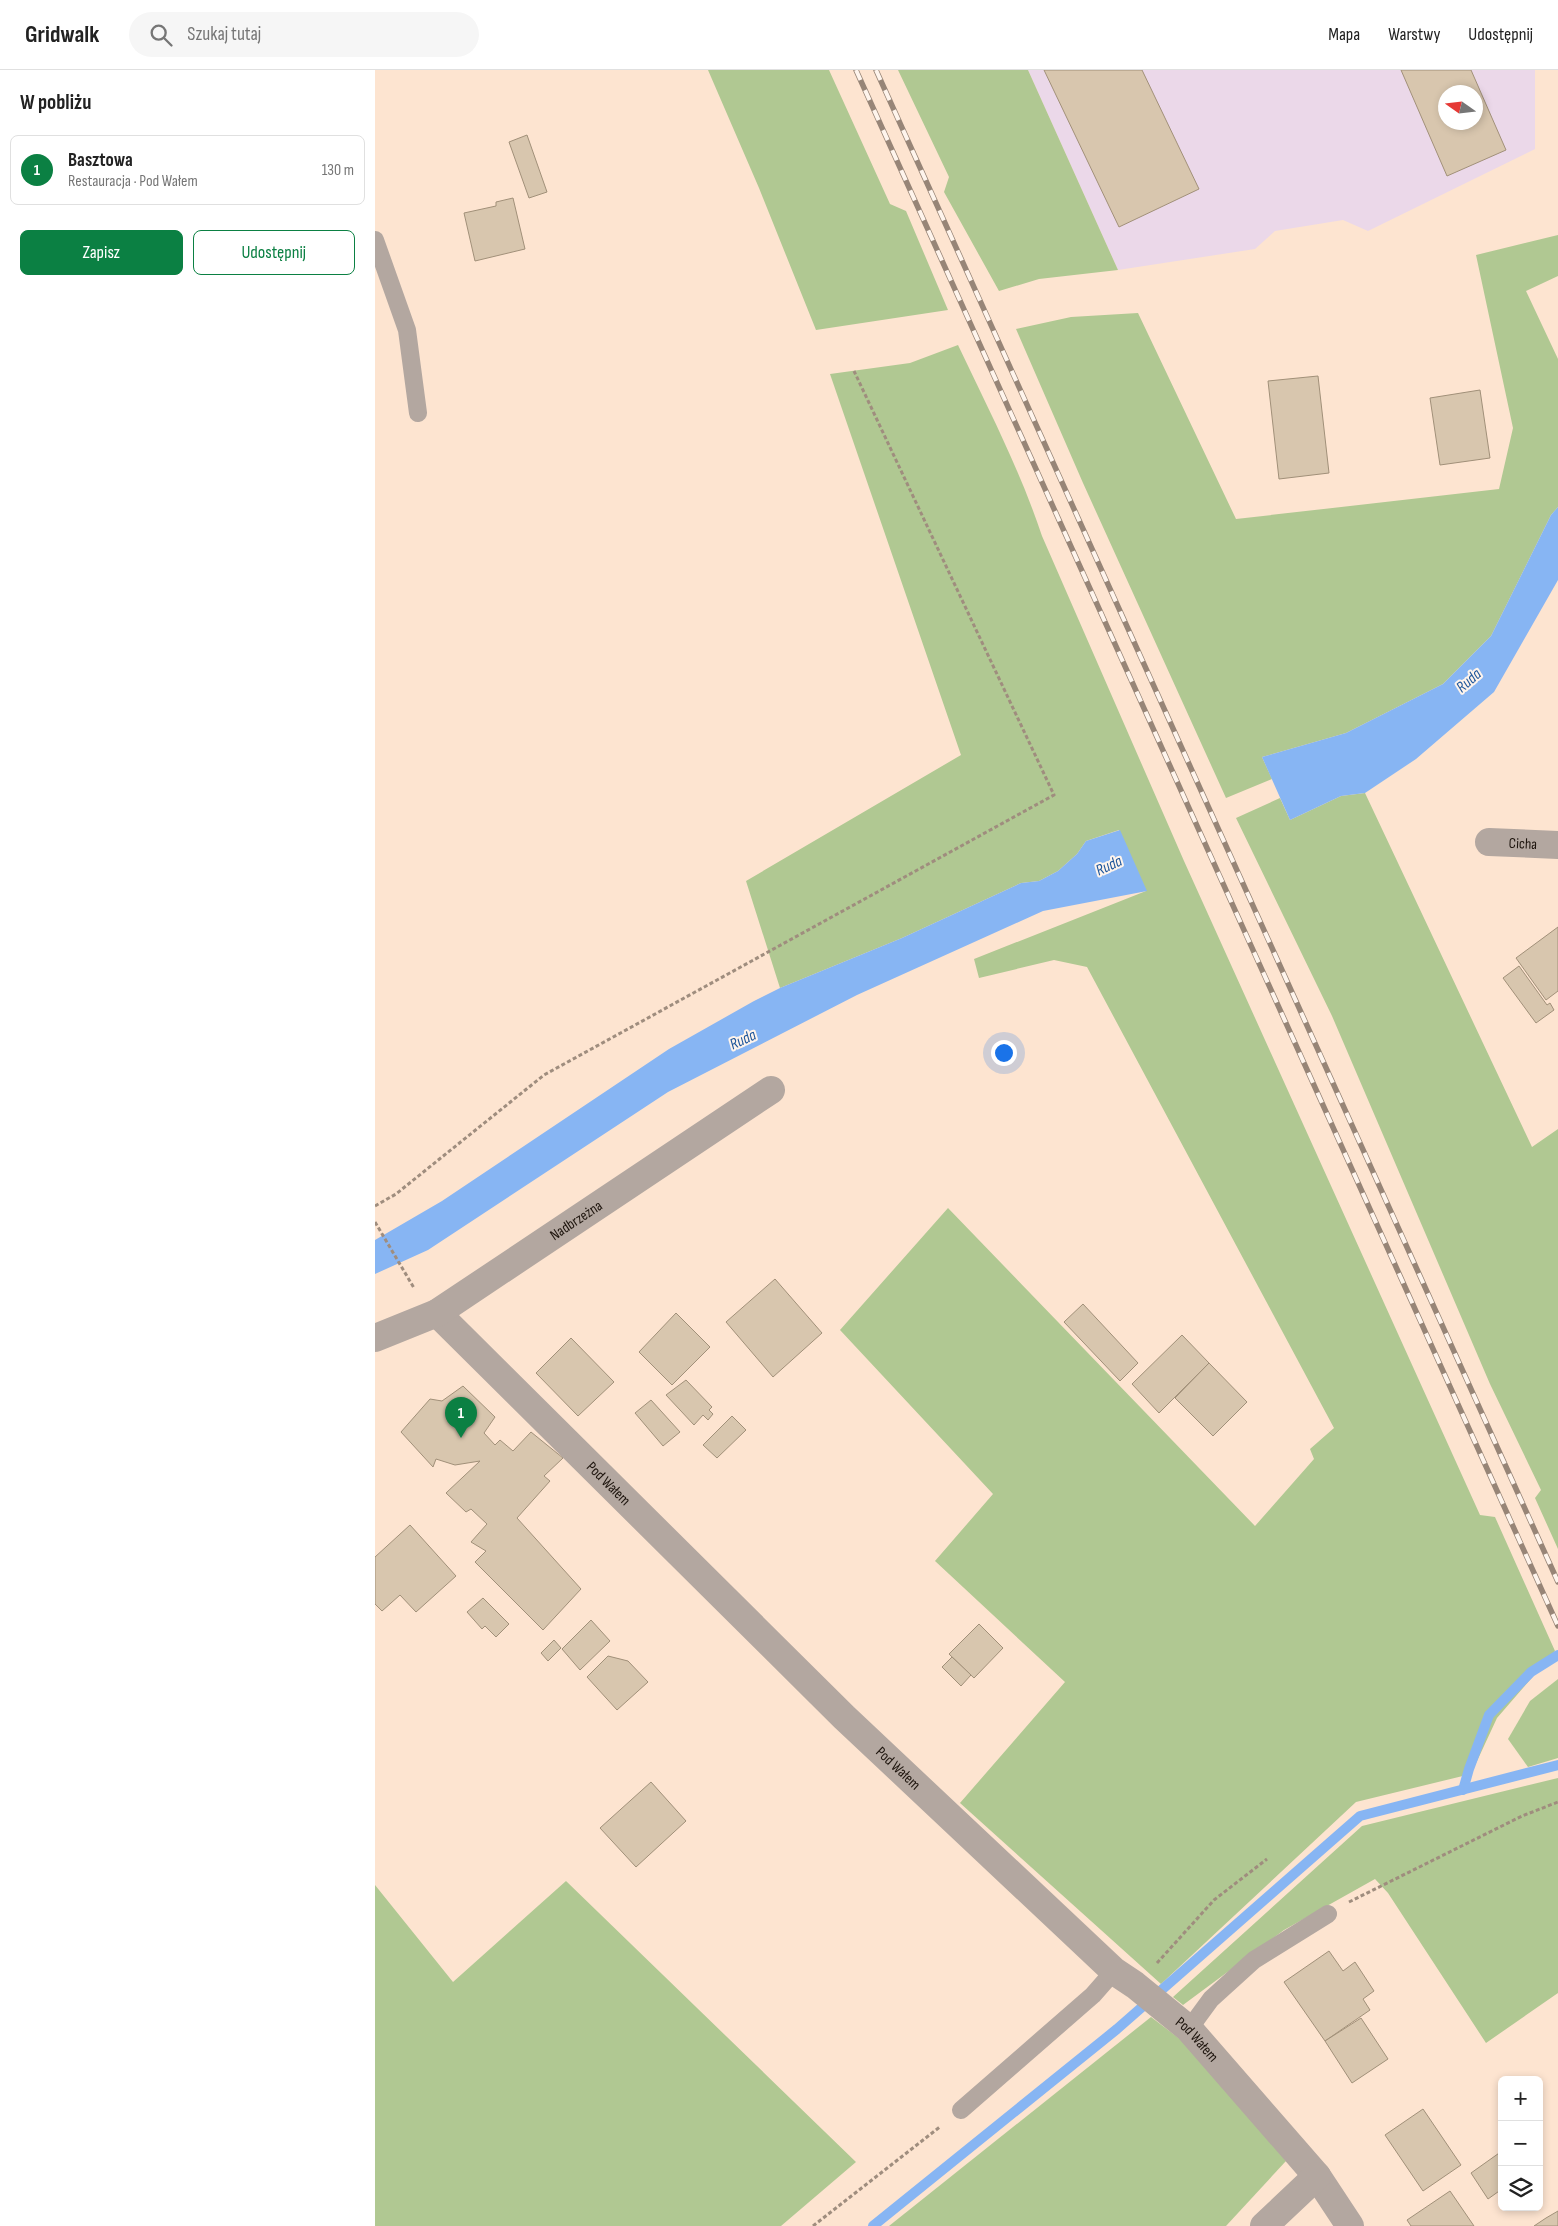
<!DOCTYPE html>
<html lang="pl">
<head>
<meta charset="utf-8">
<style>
	:root { --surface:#fff; --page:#f6f6f6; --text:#222; --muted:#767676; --line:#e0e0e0; --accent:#0b8043 }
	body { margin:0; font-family:"Sofia Sans Condensed",sans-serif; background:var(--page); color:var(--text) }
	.controls { position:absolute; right:15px; bottom:15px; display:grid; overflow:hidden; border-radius:8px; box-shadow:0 2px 8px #0003 }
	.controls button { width:45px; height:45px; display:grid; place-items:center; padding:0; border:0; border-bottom:1px solid var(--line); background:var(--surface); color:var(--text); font:25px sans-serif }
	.compass { position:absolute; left:1063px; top:15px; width:45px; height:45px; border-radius:50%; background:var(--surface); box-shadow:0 2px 8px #0003; rotate:284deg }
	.you { position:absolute; left:628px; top:982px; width:18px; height:18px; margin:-12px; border:4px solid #fff; border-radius:50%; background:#1a73e8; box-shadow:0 0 0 8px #1a73e833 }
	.badge { display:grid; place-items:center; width:32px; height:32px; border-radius:50%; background:var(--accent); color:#fff; font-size:16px; font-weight:700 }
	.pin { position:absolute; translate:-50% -41px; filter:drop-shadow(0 1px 2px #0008) }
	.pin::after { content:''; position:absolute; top:26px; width:18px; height:15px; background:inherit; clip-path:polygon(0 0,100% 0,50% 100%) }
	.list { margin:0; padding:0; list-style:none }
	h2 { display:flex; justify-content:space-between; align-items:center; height:65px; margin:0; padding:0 20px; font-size:21px }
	h2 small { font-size:16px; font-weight:400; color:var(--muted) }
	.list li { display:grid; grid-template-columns:32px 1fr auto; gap:15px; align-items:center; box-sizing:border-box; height:70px; margin:0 10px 10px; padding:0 10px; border:1px solid var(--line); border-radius:8px }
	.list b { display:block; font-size:19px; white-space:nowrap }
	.list p { margin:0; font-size:16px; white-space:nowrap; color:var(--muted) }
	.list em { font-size:16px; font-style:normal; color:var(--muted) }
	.actions { display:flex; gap:10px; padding:15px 20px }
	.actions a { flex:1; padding:11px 0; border:1px solid var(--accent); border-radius:8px; text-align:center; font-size:18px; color:var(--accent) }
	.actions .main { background:var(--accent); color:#fff }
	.icon { flex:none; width:28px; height:28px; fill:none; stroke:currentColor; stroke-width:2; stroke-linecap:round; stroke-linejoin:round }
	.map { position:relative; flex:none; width:1183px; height:2156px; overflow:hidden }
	header { display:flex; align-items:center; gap:30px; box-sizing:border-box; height:70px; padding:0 25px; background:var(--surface); border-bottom:1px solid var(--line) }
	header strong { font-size:24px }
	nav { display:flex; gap:28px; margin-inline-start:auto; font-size:18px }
	.search { width:350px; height:45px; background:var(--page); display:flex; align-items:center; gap:12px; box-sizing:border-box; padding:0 18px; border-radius:28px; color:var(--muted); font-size:19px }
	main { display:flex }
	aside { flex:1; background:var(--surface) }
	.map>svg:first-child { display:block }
</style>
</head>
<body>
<header>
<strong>Gridwalk</strong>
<div class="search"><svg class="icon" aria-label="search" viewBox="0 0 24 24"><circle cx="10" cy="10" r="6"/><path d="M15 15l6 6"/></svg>Szukaj tutaj</div>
<nav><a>Mapa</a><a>Warstwy</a><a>Udostępnij</a></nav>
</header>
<main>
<aside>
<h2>W pobliżu<small></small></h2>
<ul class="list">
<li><span class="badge">1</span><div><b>Basztowa</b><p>Restauracja · Pod Wałem</p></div><em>130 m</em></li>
</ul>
<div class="actions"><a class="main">Zapisz</a><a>Udostępnij</a></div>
</aside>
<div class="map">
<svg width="1183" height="2156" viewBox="0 0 1183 2156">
	<rect width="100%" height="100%" fill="#fde4d0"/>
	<path fill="#ebd8e9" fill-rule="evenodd" d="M 653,0 L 1160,0 L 1160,79 L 993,161 L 968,150 L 900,161 L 880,179 L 743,200 ZM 1070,22 L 1100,22 L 1100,52 L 1070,52 Z"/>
	<g fill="#b0c892">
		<path d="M 333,0 L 454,0 L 515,134 L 531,141 L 573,240 L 441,260 L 384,118 Z"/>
		<path d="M 523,0 L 653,0 L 743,200 L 664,209 L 624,221 L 569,122 L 574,107 Z"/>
		<path d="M 1183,165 L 1183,206 L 1151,221 L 1183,289 L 1183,437 L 1176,445 L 1116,566 L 1068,614 L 971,663 L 887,687 L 897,709 L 851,728 L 708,413 L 641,259 L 696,247 L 763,243 L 861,449 L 1124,419 L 1138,358 L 1101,185 Z"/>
		<path d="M 583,275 C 613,338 645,400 667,466 L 809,791 L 1105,1445 L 1120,1447 L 1180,1581 L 1122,1648 L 1096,1704 L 981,1732 L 786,1914 L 585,1733 L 690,1612 L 560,1491 L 618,1424 L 465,1260 L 573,1138 L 880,1456 L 939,1389 L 935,1379 L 959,1358 L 712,897 L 679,890 L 604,908 L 599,889 L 771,821 L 744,760 L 711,771 L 702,784 L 683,801 L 664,811 L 646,813 L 527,868 L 405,918 L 371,811 L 586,685 L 455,304 L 535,293 Z"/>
		<path d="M 990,723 L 1157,1077 L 1183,1059 L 1183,1479 L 1160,1428 L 1166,1420 L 1115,1314 L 957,946 L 861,748 L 905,728 L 915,750 L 966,726 Z"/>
		<path d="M 1183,1609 L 1183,1688 L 1153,1697 L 1133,1669 L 1155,1631 Z"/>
		<path d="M 1183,1708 L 1183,1923 L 1111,1973 L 1013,1823 L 1000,1809 L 909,1860 L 808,1935 L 798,1927 L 987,1756 Z"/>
		<path d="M 191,1811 L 481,2092 L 406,2156 L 0,2156 L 0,1815 L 78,1912 Z"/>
		<path d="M 776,1947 L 822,1982 L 911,2091 L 851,2156 L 514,2156 Z"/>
	</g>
	<g fill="#87b5f3">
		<path d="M 1183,437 L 1183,510 L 1119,622 L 1041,689 L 990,723 L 966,726 L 915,750 L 887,687 L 971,663 L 1068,614 L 1116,566 L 1176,445 Z"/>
		<path d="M 745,760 L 772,821 L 668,841 L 482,925 L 293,1022 L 53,1180 L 0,1204 L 0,1170 L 67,1131 L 294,979 L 379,931 L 405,918 L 527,868 L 646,813 L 664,811 L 683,801 L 702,784 L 711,771 Z"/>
	</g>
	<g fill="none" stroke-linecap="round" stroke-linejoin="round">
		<g stroke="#87b5f3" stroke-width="10">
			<path d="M 1088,1720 L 1094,1699 L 1114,1645 L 1156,1602 L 1183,1585"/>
			<path d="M 498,2156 L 742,1959 L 985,1746 L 1183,1695"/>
		</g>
	</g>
	<g fill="#d8c6ae" stroke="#a19079" fill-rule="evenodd">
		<path d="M 669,0 L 767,0 L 824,119 L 744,157 Z"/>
		<path d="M 1026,0 L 1096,0 L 1131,80 L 1072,106 ZM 1070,22 L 1100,22 L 1100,52 L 1070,52 Z"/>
		<path d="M 152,65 L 172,122 L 154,128 L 134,72 Z"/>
		<path d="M 138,128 L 150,179 L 100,191 L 89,143 L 121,136 L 121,132 Z"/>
		<path d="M 943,306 L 954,403 L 904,409 L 893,311 Z"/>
		<path d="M 1105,320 L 1115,388 L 1065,395 L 1055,328 Z"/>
		<path d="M 1183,857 L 1183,921 L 1171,930 L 1141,888 Z"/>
		<path d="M 1144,896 L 1172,935 L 1175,933 L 1179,940 L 1161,953 L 1128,908 Z"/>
		<path d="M 400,1209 L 447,1263 L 398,1307 L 351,1252 Z"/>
		<path d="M 708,1234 L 763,1293 L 745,1311 L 689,1252 Z"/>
		<path d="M 301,1243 L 335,1277 L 297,1315 L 264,1282 Z"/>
		<path d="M 807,1265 L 834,1293 L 784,1343 L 757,1314 Z"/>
		<path d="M 196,1268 L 239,1312 L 203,1346 L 161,1303 Z"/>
		<path d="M 834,1293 L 872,1332 L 838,1366 L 800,1328 Z"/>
		<path d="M 311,1310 L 337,1337 L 334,1340 L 338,1344 L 333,1350 L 328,1345 L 319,1355 L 291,1325 Z"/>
		<path d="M 88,1316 L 120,1347 L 109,1363 L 120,1375 L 125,1370 L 138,1381 L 156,1362 L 188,1388 L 169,1406 L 175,1411 L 142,1448 L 206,1519 L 168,1560 L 100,1492 L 111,1481 L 96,1472 L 112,1454 L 96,1439 L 91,1442 L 71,1423 L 105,1391 L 80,1395 L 61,1389 L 58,1397 L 26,1362 L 55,1329 L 67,1331 Z"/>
		<path d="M 276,1330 L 305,1362 L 288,1376 L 260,1343 Z"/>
		<path d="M 357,1346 L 371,1360 L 342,1388 L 328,1375 Z"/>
		<path d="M 35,1455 L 81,1506 L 41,1542 L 25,1525 L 7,1541 L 0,1534 L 0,1487 Z"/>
		<path d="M 108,1528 L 134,1554 L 121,1567 L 110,1556 L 107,1559 L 92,1542 Z"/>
		<path d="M 216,1550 L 235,1571 L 205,1600 L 187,1579 Z"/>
		<path d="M 604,1554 L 628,1578 L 599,1608 L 574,1584 Z"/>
		<path d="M 179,1570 L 186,1578 L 173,1591 L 166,1583 Z"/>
		<path d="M 233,1586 L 253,1591 L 273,1612 L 242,1640 L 212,1607 Z"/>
		<path d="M 577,1587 L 596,1605 L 586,1616 L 567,1597 Z"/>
		<path d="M 276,1712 L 311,1751 L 261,1797 L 225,1758 Z"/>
		<path d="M 954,1881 L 968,1901 L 980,1892 L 999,1921 L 988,1929 L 995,1940 L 950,1971 L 909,1912 Z"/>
		<path d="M 986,1948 L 1013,1989 L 977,2013 L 950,1971 Z"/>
		<path d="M 1048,2039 L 1086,2095 L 1048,2121 L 1010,2065 Z"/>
		<path d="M 1127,2081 L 1127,2119 L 1113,2129 L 1096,2103 Z"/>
		<path d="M 1075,2121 L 1099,2156 L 1036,2156 L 1032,2150 Z"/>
		<path d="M 1183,2141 L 1183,2156 L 1159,2156 L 1171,2148 Z"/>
	</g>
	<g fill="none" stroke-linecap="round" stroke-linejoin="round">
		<g stroke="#9f8d7e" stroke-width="3" stroke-dasharray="4 2.5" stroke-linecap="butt">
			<path d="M 0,1136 L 21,1124 L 169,1005 L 679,725 L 479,301"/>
			<path d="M 0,1152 L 39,1218"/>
			<path d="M 974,1832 L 1147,1746 L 1183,1732"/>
			<path d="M 782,1893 L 839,1830 L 892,1789"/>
			<path d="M 438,2156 L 566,2056"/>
		</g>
		<g stroke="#b3a7a0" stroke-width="18">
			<path d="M 0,170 L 32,260 L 43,343"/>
			<path d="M 814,1959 L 836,1929 L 879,1890 L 953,1844"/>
			<path d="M 586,2040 L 718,1925 L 739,1901"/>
		</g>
		<g stroke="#b3a7a0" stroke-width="28">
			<path id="s1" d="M 1114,772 L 1183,775"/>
			<path id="s2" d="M 62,1243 L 469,1647 L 739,1901 L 760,1915 L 814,1959 L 942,2106 L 975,2156"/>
			<path id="s3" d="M 0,1268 L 62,1243 L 396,1020"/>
			<path d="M 889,2156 L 942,2106"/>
		</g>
		<defs>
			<g id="rail">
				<path d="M 481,0 L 1183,1556"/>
				<path d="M 501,0 L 1183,1512"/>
			</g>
		</defs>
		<use href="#rail" stroke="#978577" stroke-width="5.5"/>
		<use href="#rail" stroke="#fef4ec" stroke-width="4" stroke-dasharray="11" stroke-linecap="butt"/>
	</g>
	<g text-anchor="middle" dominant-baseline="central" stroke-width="4" stroke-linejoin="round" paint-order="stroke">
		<g font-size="15" fill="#1d140d" stroke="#fef4ec">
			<text stroke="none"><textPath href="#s1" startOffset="34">Cicha</textPath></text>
			<text stroke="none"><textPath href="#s3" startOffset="234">Nadbrzeżna</textPath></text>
			<text stroke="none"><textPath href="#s2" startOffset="242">Pod Wałem</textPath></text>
			<text stroke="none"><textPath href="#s2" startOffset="648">Pod Wałem</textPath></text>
			<text stroke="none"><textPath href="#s2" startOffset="1052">Pod Wałem</textPath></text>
		</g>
		<g font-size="16" font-style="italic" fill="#1e569b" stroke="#fef4ec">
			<text transform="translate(1094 611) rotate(-41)">Ruda</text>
			<text transform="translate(734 796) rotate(-25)">Ruda</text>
			<text transform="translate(368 970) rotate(-25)">Ruda</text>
		</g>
	</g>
</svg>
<div class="controls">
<button>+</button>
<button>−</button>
<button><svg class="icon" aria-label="layers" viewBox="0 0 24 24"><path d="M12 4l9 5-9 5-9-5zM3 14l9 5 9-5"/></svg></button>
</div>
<svg class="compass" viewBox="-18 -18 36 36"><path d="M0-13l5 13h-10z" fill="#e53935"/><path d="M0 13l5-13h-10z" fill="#767676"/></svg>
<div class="you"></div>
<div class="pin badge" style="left:86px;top:1368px">1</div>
</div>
</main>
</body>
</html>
